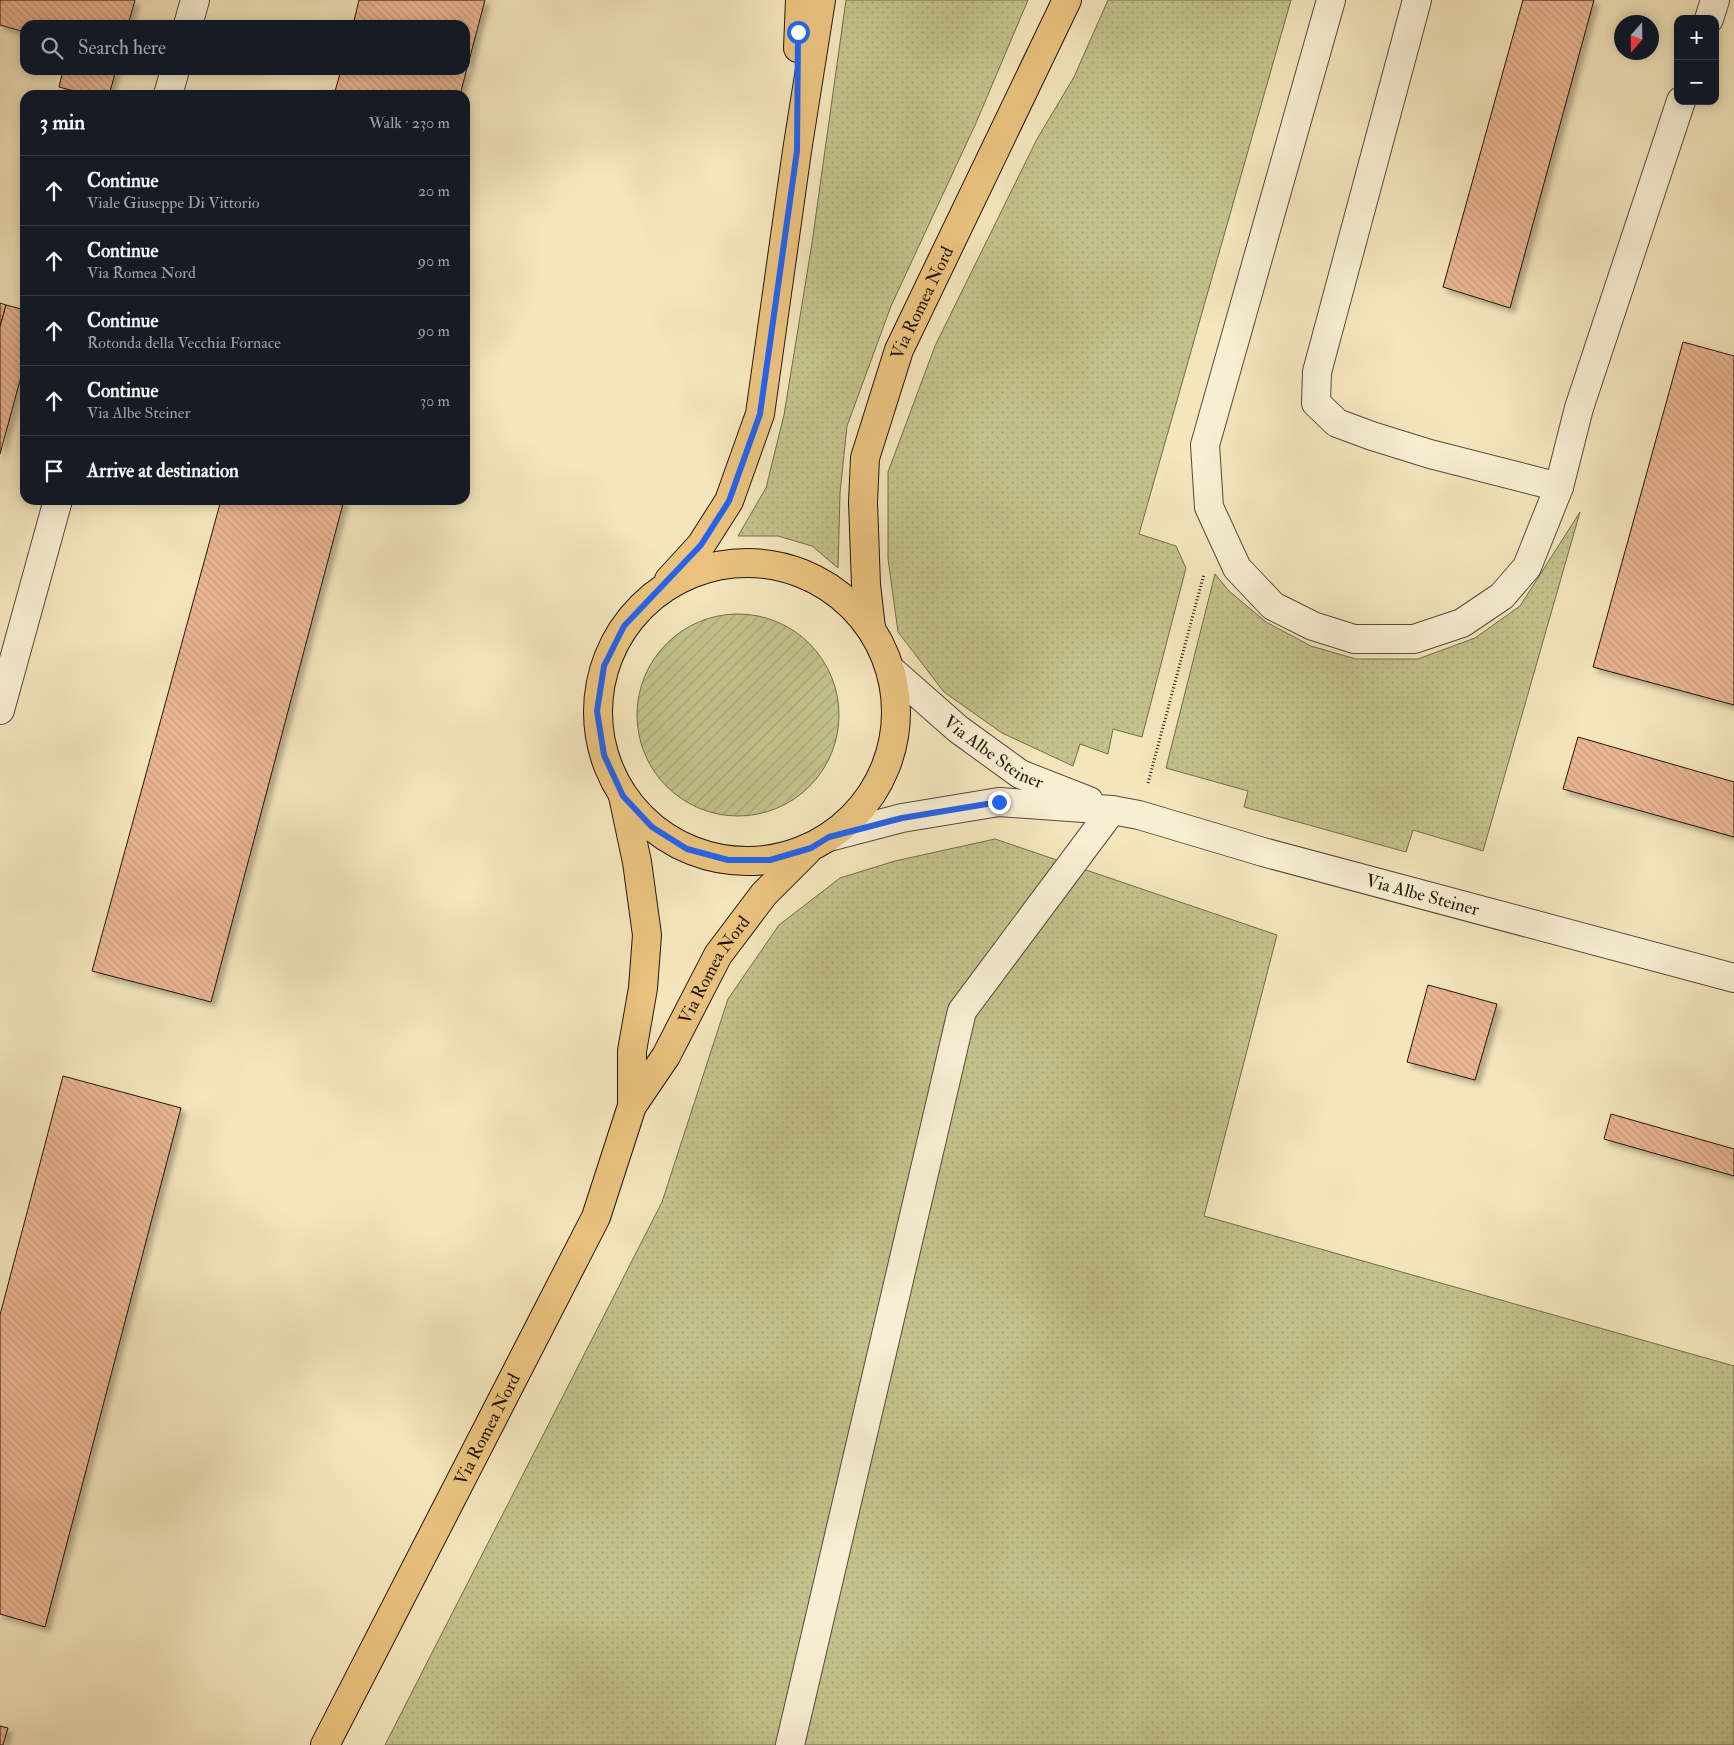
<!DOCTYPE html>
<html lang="en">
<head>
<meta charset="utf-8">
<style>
	:root { --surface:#171b24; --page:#242831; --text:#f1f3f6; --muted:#9ea1a6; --line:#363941 }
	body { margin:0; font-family:"IM FELL Double Pica",serif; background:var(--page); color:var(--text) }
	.controls { position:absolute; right:15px; top:15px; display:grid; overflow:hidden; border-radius:10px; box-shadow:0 2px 12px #0003 }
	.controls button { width:45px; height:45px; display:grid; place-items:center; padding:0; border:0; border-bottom:1px solid var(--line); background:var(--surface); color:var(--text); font:25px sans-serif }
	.compass { position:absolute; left:1614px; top:15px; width:45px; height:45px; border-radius:50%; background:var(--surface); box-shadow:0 2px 12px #0003; rotate:200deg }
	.stop { position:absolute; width:15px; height:15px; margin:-11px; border:4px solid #2563eb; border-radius:50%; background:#fff }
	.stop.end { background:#2563eb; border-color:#fff; box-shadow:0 1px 5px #0008 }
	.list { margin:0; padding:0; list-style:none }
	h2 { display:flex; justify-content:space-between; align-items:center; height:65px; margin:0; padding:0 20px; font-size:21px }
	h2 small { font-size:16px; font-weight:400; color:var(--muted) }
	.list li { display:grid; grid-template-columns:32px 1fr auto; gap:15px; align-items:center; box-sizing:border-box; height:70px; padding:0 20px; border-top:1px solid var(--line) }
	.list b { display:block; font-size:19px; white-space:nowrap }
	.list p { margin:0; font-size:16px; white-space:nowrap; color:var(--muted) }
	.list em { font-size:16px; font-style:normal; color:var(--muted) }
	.icon { flex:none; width:28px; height:28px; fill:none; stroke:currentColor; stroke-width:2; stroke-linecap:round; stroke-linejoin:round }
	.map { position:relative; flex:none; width:1734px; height:1745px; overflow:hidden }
	.search { position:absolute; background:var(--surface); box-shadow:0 2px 12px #0003; left:20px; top:20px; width:450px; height:55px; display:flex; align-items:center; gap:12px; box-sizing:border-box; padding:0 18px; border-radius:15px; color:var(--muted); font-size:19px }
	.panel { position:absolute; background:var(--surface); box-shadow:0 2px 12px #0003; left:20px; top:90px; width:450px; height:415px; border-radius:15px }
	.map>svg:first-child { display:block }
</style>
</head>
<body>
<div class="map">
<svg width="1734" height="1745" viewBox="0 0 1734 1745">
	<defs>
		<pattern id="grass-dots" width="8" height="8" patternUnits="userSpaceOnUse" patternTransform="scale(1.25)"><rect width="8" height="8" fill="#c3c28c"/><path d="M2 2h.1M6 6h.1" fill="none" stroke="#a7a678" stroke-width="1.8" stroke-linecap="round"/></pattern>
		<pattern id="garden-furrows" width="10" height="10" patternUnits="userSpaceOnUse" patternTransform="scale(1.25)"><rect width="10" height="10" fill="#c3c28c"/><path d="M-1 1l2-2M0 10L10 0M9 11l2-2" fill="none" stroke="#a7a678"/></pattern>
		<pattern id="building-back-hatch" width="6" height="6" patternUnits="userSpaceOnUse" patternTransform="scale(1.25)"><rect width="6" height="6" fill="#ebb693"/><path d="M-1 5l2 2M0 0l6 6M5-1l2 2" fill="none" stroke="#c99c7e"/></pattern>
		<filter id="shadow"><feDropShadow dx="4.5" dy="4.5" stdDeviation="2.5" flood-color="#0004"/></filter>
	</defs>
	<rect width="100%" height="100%" fill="#f4e5bc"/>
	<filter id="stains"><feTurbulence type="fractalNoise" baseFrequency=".004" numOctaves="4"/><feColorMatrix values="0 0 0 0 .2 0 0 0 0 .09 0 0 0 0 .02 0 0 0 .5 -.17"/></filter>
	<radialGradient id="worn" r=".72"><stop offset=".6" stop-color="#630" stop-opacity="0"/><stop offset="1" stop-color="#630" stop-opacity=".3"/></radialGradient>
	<g fill="url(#grass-dots)" stroke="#726c4d">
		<path d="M 846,0 L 1028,0 L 976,123 L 891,306 L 847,426 L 840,493 L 838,568 L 812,546 L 778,536 L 738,536 L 766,488 L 784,415 L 812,243 Z"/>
		<path d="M 1108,0 L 1291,0 L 1139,534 L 1176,546 L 1186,568 L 1142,737 L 1113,729 L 1108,754 L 1080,744 L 1073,766 L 1002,733 L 944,692 L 898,632 L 888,559 L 888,472 L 935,346 L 1037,139 L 1074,77 Z"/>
		<path d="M 1580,512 L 1483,851 L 1413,830 L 1406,852 L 1244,807 L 1248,791 L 1166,768 L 1215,574 L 1229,591 L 1266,622 L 1311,646 L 1356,659 L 1418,659 L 1475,638 L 1520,606 Z"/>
		<path d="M 995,839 L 1277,935 L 1204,1216 L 1734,1366 L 1734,1745 L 385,1745 L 662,1202 L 728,999 L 779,925 L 840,878 L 895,861 Z"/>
	</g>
	<circle fill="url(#garden-furrows)" stroke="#726c4d" cx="738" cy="715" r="101"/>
	<g fill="url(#building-back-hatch)" stroke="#21160e" filter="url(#shadow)">
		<path d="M 0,0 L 135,0 L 128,25 L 25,25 L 25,32 L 0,25 Z"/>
		<path d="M 359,0 L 485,0 L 460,95 L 334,95 L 341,70 L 465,70 L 465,25 L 353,25 Z"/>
		<path d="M 1523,0 L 1594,0 L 1510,308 L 1443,287 Z"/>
		<path d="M 63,70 L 116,70 L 109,95 L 89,95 L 59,87 Z"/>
		<path d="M 0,303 L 6,305 L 0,327 Z"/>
		<path d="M 6,305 L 25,310 L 25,362 L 0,454 L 0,327 Z"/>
		<path d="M 1683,342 L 1734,356 L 1734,705 L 1593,667 Z"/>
		<path d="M 221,500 L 344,500 L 211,1002 L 92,971 Z"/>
		<path d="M 1578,737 L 1734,782 L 1734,837 L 1563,789 Z"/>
		<path d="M 1428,985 L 1497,1004 L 1475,1080 L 1407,1062 Z"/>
		<path d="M 63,1076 L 181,1108 L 45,1627 L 0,1614 L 0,1315 Z"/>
		<path d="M 1611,1114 L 1734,1149 L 1734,1176 L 1604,1139 Z"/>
		<path d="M 0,1726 L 8,1728 L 3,1745 L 0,1745 Z"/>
	</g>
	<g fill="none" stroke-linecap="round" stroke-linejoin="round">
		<defs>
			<g id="minor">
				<path d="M 1331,0 L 1205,445 L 1209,507 L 1237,568 L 1273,606 L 1313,626 L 1354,639 L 1414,639 L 1462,623 L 1502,596 L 1527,567 L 1559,487 L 1579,408 L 1681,101"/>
				<path d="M 1417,0 L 1317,372 L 1316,403 L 1337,423 L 1372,436 L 1430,454 L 1559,487"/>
				<path d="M 1709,19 L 1715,0"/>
				<path d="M 188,25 L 195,0"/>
				<path d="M 168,95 L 175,70"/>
				<path id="s1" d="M 891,670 L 958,729 L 1020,774 L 1089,801"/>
				<path d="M 0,710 L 58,500"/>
				<path id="s2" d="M 829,837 L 902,818 L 999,802 L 1112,810 L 1139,815 L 1263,852 L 1734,978"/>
				<path d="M 790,1745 L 962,1011 L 1112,810"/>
			</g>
			<g id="major">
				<path d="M 798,48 L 800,0"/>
				<circle cx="747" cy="712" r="149"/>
				<path d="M 669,580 L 701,545 L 729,501 L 760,414 L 797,151 L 821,0"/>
				<path id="s3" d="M 871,628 L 866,585 L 863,502 L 865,458 L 899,350 L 1067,0"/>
				<path id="s4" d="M 632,1106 L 666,1056 L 718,955 L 764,894 L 807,851"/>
				<path id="s5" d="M 325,1745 L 596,1217 L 632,1106 L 632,1051 L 643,988 L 647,935 L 637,862 L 623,796"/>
			</g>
		</defs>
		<use href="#minor" stroke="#564a3a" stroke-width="30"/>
		<use href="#major" stroke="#21160e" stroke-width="30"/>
		<path stroke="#21160e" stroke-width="3" stroke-dasharray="1 2.5" stroke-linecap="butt" d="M 1148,783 L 1204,574"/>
		<use href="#minor" stroke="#f8eed3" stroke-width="28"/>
		<use href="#major" stroke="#eac27e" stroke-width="28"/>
	</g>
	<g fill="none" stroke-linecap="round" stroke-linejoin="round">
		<path stroke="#2563eb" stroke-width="6" d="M 798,32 L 797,151 L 760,414 L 729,501 L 701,545 L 624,626 L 604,666 L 597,711 L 604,755 L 623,796 L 652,827 L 687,849 L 728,860 L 770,860 L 811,848 L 829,837 L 902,818 L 999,802"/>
	</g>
	<g text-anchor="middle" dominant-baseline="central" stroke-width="4.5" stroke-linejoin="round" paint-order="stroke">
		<g font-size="18" fill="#21160e" stroke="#f8eed3">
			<text stroke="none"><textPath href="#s3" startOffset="336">Via Romea Nord</textPath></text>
			<text stroke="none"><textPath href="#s1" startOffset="132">Via Albe Steiner</textPath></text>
			<text stroke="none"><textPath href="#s2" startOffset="609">Via Albe Steiner</textPath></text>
			<text stroke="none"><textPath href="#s4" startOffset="159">Via Romea Nord</textPath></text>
			<text stroke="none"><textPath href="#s5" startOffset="355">Via Romea Nord</textPath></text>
		</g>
	</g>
	<rect width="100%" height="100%" filter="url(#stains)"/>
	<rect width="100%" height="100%" fill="url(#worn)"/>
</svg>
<div class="controls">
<button>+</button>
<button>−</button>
</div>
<svg class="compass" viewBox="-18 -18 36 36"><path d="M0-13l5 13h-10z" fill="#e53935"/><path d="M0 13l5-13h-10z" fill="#9ea1a6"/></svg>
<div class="stop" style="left:798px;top:32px"></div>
<div class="stop end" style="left:999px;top:802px"></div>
<div class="search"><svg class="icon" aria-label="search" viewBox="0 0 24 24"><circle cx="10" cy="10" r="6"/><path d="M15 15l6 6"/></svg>Search here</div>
<section class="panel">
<h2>3 min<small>Walk · 230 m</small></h2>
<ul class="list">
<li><svg class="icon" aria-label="ahead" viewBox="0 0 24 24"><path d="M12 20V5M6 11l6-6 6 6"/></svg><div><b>Continue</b><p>Viale Giuseppe Di Vittorio</p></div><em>20 m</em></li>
<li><svg class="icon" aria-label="ahead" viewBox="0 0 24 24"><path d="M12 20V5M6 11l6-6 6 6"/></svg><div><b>Continue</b><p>Via Romea Nord</p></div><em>90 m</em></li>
<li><svg class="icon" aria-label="ahead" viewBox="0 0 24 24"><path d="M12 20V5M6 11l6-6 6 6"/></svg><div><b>Continue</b><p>Rotonda della Vecchia Fornace</p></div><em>90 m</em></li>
<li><svg class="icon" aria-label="ahead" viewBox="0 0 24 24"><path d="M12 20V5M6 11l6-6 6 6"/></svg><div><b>Continue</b><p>Via Albe Steiner</p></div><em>30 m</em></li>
<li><svg class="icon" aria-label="arrive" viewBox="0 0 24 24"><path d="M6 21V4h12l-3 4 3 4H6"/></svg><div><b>Arrive at destination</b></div></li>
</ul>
</section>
</div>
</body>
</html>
